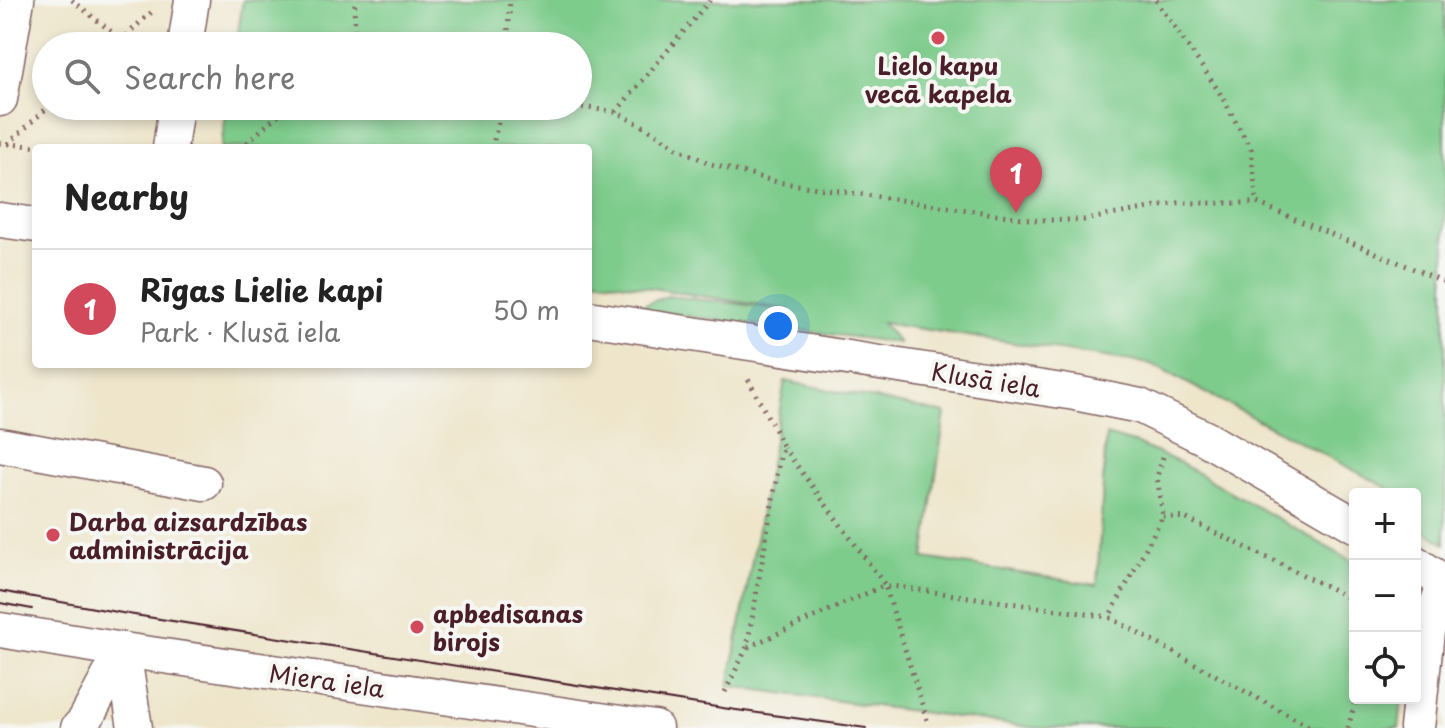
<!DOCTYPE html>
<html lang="en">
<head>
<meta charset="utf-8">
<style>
	:root { --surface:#fff; --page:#f2f2f2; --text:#222; --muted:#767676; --line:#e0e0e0; --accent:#d1495b }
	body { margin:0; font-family:"Playpen Sans",sans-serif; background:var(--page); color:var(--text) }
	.controls { position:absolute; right:24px; bottom:24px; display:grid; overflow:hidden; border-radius:8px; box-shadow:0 4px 12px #0003 }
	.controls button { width:72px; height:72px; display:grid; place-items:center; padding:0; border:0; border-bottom:2px solid var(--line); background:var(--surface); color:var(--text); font:40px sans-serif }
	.you { position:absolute; left:778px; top:326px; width:28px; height:28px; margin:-20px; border:6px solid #fff; border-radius:50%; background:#1a73e8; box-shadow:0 0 0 12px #1a73e833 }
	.badge { display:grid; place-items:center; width:52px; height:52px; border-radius:50%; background:var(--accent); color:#fff; font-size:26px; font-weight:700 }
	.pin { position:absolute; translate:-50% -66px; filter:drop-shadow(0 2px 4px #0008) }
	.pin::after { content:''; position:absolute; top:42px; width:28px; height:24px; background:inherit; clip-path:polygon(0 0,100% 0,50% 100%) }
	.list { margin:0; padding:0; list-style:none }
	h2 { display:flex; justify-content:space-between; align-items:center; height:104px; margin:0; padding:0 32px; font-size:34px }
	h2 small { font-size:26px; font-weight:400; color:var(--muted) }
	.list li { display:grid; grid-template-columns:52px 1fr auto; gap:24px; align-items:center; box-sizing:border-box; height:120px; padding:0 32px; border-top:2px solid var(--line) }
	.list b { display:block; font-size:30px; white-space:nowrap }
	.list p { margin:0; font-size:26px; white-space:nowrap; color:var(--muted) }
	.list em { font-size:26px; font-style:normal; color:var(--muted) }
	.icon { flex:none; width:44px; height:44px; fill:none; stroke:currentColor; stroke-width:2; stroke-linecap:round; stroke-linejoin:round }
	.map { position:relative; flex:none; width:1445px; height:728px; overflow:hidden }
	.search { position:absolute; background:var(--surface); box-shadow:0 4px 12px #0003; left:32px; top:32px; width:560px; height:88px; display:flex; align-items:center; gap:20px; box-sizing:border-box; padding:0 28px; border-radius:44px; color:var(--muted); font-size:30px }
	.panel { position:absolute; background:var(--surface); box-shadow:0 4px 12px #0003; left:32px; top:144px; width:560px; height:224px; border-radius:8px }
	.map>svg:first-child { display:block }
</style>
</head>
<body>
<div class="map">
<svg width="1445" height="728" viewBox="0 0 1445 728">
	<rect width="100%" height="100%" fill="#f6f6f2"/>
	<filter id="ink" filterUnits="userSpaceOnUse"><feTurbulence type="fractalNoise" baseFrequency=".0125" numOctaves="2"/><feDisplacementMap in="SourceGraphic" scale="16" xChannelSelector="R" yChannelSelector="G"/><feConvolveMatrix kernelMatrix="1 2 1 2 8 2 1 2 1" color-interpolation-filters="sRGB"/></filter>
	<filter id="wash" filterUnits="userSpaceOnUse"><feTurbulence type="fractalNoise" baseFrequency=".006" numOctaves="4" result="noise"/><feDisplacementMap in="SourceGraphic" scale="32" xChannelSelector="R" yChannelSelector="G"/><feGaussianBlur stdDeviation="1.8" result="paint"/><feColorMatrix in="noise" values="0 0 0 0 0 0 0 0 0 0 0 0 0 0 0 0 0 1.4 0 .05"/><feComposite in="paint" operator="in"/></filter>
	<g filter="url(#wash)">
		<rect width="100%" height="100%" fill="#eee5ca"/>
		<g fill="#7ecc8c" stroke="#64765c" stroke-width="2">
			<path d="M 243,0 L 1445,0 L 1445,544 L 1415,524 L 1415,494 L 1392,494 L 1388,488 L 1151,364 L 882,323 L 899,343 L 631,309 L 668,296 L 790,310 L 588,278 L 588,148 L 221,148 L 227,106 L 578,106 L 578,46 L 236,46 Z"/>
			<path d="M 785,381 L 945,413 L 924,558 L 1097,585 L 1106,435 L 1137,444 L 1178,462 L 1355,563 L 1355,698 L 1402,698 L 1399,728 L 1036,728 L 729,686 Z"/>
		</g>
	</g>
	<g filter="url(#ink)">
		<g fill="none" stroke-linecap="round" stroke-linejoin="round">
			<defs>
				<g id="minor">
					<path d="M 185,46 L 192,0"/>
					<path d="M 0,99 L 17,0"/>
					<path d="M 170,148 L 176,106"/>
					<path d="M 0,220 L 36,225"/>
					<path d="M 588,318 L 1075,393 L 1140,406 L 1205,438 L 1355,525"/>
					<path d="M 0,445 L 204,483"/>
					<path d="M 1415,563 L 1445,583"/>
					<path d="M 0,630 L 123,650 L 655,728"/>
					<path d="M 123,650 L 135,728"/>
					<path d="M 78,728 L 84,722 L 123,650"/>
					<path d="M 1417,728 L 1427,631 L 1445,583"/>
				</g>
			</defs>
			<use href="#minor" stroke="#836463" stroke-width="37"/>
			<g stroke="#836463" stroke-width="5" stroke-dasharray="2 6" stroke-linecap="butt">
				<path d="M 72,0 L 129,46"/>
				<path d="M 1156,0 L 1218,90 L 1251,149 L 1257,203"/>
				<path d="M 114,46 L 155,9"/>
				<path d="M 356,46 L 354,7 L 357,0"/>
				<path d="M 507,46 L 510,0"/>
				<path d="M 574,106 L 616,112 L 654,132 L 677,148 L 711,164 L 777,182 L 1036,220 L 1083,220 L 1178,203 L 1257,203 L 1445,282"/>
				<path d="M 616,112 L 710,0"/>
				<path d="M 0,143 L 50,148"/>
				<path d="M 8,144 L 49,106"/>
				<path d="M 241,148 L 279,114 L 292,106"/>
				<path d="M 492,148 L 502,106"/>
				<path d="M 1163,457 L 1157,477 L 1163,516 L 1109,617 L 1312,728"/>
				<path d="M 1163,516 L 1185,518 L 1336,591 L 1355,603"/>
				<path d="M 748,647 L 885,585 L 784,448"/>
				<path d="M 725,692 L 747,647 L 781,453 L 784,448 L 748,379"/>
				<path d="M 927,720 L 885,585 L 1109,617"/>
				<path d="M 1348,728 L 1356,698"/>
			</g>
			<use href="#minor" stroke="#fff" stroke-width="34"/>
			<g stroke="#4a1f2b" stroke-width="2">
				<path d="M 0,591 L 122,613 L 729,709 L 866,728"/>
				<path d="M 0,603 L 32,609"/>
			</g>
		</g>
	</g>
	<g fill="#d1495b" stroke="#f6f6f2" stroke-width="3">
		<circle cx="938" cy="38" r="8"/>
		<circle cx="53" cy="535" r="8"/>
		<circle cx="417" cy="627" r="8"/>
	</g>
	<g text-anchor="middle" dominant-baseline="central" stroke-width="8" stroke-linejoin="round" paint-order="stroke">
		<g font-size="24" font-weight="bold" fill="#4a1f2b" stroke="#f6f6f2" text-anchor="start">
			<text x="938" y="65" text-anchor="middle">Lielo kapu<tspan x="938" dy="28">vecā kapela</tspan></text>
			<text x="69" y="521">Darba aizsardzības<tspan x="69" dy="28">administrācija</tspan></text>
			<text x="433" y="613">apbedisanas<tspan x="433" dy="28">birojs</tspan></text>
		</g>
		<g font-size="24" fill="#4a1f2b" stroke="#f6f6f2">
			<text transform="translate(986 379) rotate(9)">Klusā iela</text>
			<text transform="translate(327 680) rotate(8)">Miera iela</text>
		</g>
	</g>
</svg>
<div class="controls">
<button>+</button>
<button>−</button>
<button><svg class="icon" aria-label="locate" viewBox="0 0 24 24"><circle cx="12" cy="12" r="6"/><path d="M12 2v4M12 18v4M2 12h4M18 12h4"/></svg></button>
</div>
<div class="you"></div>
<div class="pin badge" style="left:1016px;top:213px">1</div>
<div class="search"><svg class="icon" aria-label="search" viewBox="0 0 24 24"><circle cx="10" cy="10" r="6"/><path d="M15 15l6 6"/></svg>Search here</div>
<section class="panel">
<h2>Nearby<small></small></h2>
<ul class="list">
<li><span class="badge">1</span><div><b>Rīgas Lielie kapi</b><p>Park · Klusā iela</p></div><em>50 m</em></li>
</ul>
</section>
</div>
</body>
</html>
